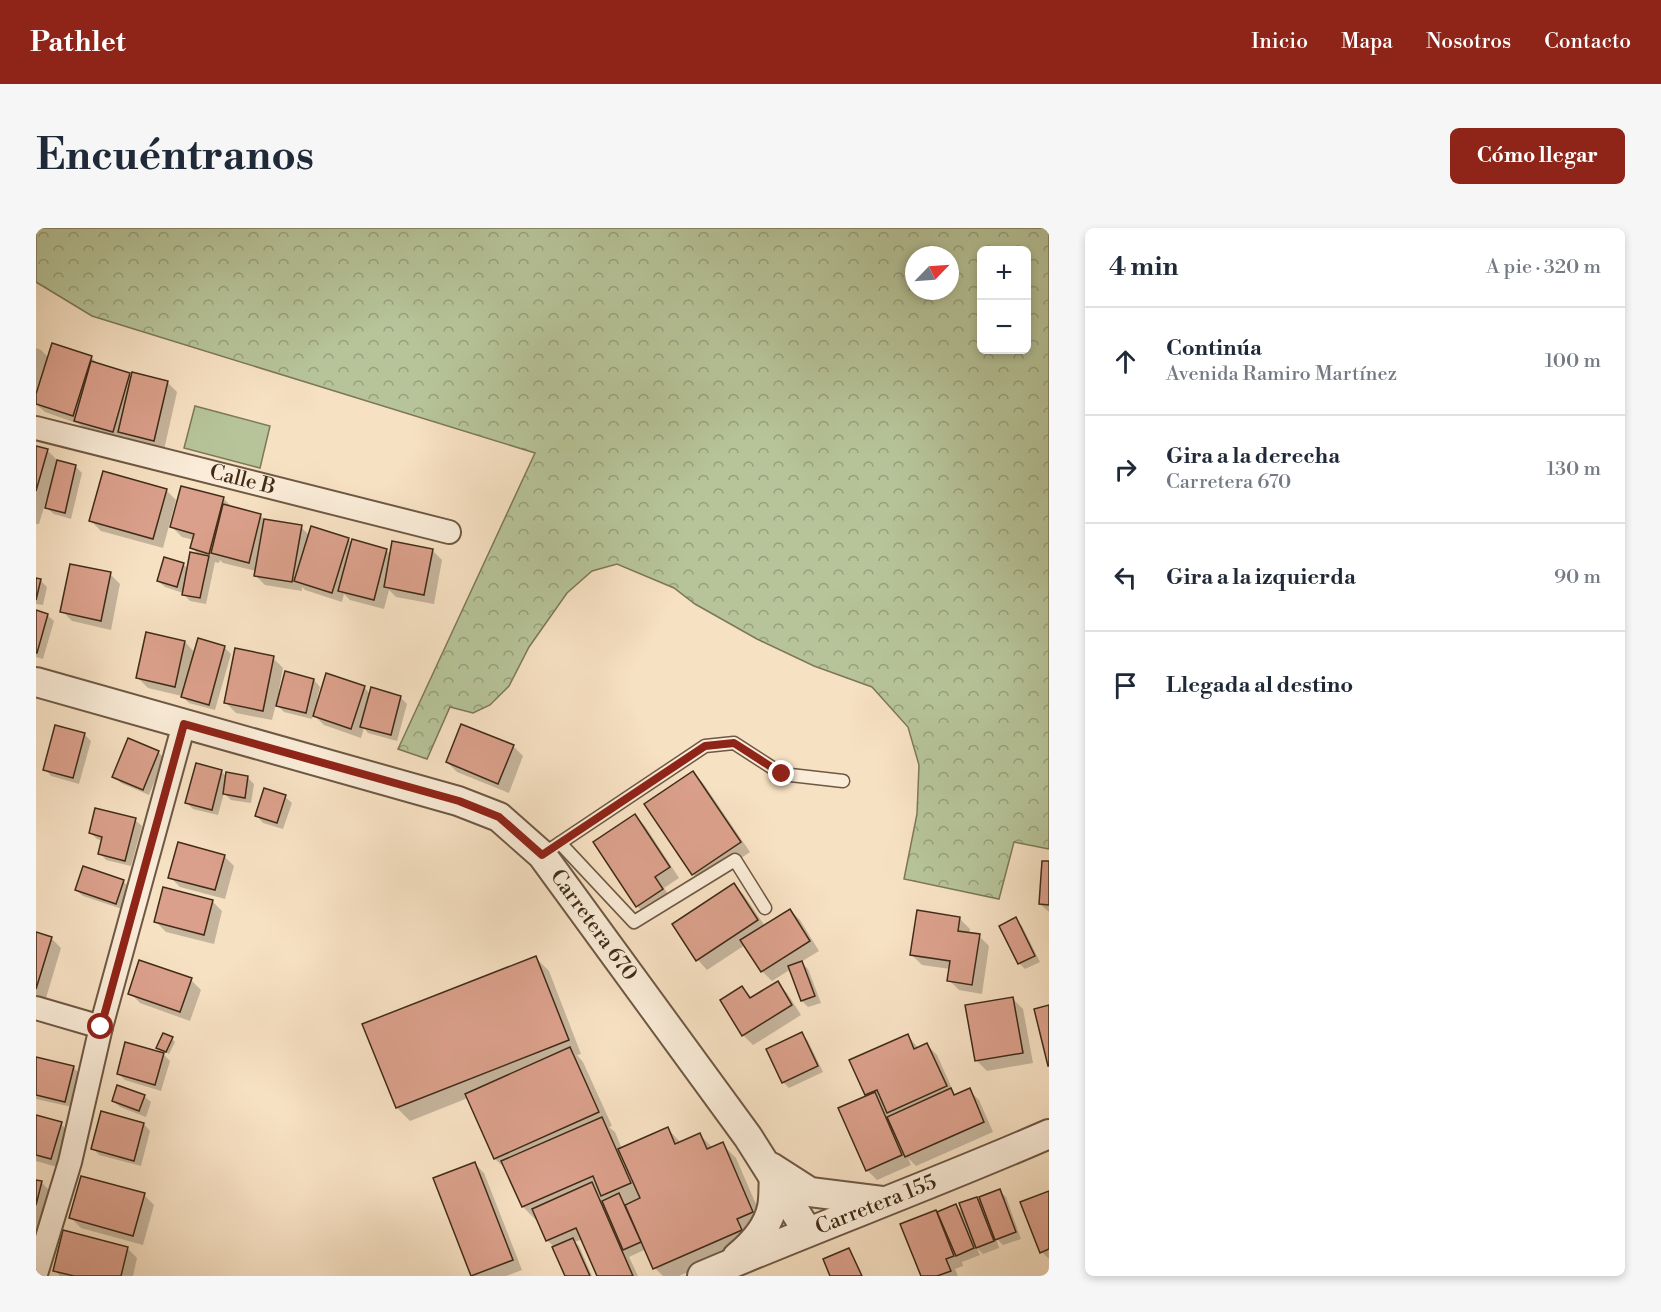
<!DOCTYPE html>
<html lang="es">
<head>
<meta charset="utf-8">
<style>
	:root { --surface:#fff; --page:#f6f6f7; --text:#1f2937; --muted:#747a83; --line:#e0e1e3; --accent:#8f2418 }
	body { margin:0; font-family:"Libre Bodoni",serif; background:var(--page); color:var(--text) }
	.controls { position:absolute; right:18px; top:18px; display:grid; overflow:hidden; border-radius:9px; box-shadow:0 3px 9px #0003 }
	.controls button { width:54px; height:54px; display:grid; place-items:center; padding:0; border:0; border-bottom:2px solid var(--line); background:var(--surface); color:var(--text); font:30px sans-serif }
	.compass { position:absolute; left:869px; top:18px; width:54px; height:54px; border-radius:50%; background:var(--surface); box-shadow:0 3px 9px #0003; rotate:65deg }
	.stop { position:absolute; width:18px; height:18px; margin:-14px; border:4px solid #8f2418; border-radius:50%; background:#fff }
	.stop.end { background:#8f2418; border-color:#fff; box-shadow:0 2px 6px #0008 }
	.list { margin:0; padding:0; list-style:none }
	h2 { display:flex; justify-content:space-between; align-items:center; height:78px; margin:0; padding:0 24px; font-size:26px }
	h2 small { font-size:20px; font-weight:400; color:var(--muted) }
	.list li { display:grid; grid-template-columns:39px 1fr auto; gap:18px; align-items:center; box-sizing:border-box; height:108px; padding:0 24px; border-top:2px solid var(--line) }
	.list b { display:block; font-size:22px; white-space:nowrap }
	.list p { margin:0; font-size:20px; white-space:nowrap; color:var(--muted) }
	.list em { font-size:20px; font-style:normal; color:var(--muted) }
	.icon { flex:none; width:33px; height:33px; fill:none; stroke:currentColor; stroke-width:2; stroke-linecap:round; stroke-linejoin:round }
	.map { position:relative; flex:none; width:1013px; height:1048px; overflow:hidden; border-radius:9px }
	header { display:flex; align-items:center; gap:36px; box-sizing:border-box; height:84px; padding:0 30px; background:var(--accent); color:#fff }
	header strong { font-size:28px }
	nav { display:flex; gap:33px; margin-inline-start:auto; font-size:21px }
	.intro { display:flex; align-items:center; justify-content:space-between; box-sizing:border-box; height:144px; padding:0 36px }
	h1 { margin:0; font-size:42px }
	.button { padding:15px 27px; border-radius:9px; background:var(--accent); color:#fff; font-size:21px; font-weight:700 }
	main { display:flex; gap:36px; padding:0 36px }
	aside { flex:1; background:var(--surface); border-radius:9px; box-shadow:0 3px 9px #0003 }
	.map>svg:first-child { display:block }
</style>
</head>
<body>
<header>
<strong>Pathlet</strong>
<nav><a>Inicio</a><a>Mapa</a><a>Nosotros</a><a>Contacto</a></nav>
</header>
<div class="intro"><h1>Encuéntranos</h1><a class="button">Cómo llegar</a></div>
<main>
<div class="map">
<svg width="1013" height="1048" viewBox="0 0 1013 1048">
	<defs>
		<pattern id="forest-crowns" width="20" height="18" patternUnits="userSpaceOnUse" patternTransform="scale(1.5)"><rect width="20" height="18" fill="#b7c499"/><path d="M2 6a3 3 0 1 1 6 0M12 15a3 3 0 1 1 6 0" fill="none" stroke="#969f7c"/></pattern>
	</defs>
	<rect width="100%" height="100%" fill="#f7e1c3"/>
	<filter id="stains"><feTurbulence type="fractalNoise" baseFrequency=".00333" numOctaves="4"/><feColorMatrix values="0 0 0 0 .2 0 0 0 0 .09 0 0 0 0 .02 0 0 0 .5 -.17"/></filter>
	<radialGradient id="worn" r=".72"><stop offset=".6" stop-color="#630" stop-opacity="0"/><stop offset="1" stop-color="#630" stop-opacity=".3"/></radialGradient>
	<path fill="url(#forest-crowns)" stroke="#7c7858" stroke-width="1.5" fill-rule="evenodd" d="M 0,0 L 1013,0 L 1013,621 L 978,614 L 963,671 L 868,651 L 881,586 L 883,537 L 872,499 L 836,459 L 778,438 L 721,411 L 659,376 L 638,360 L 581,336 L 556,343 L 531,365 L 493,419 L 473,458 L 454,477 L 437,485 L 414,479 L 391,531 L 362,521 L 499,225 L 56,88 L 0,54 ZM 945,22 L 990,22 L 990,122 L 945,122 ZM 878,27 L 914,27 L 914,63 L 878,63 Z"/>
	<path fill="#b7c499" stroke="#7c7858" stroke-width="1.5" d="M 159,178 L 234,198 L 224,240 L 148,220 Z"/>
	<g fill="#0003">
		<path d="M 0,120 L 5,122 L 13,130 L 55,129 L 63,137 L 93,146 L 96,149 L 131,154 L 141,164 L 128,222 L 93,213 L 88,208 L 86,213 L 50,202 L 43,196 L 9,184 L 0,176 Z"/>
		<path d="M 0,219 L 11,222 L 21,232 L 21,234 L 39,238 L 46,245 L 35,291 L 18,286 L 11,280 L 13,270 L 11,269 L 3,296 L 0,296 Z"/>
		<path d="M 130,262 L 140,272 L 127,320 L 65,303 L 55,293 Z"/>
		<path d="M 188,271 L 197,280 L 224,287 L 230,293 L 265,299 L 274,308 L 312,311 L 316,315 L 350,322 L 355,327 L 396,322 L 406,332 L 398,376 L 360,369 L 353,362 L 348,381 L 314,372 L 308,366 L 306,374 L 269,362 L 266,359 L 266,363 L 229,357 L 219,347 L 220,343 L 187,335 L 184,332 L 183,335 L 179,334 L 170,376 L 154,373 L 147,365 L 129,359 L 122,353 L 147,336 L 152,341 L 163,327 L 156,320 L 158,312 L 146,309 L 136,299 Z"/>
		<path d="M 74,346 L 84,356 L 75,402 L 36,393 L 26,383 Z"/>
		<path d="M 0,351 L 4,352 L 11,359 L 7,377 L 0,376 Z"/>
		<path d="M 0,384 L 11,387 L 18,393 L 7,431 L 0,429 Z"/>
		<path d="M 163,412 L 189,420 L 195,426 L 179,482 L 153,475 L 146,468 L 112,460 L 102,450 L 149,414 L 159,425 Z"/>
		<path d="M 237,430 L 247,440 L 243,462 L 245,463 L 278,452 L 284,459 L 281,471 L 283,472 L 328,459 L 334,466 L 364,469 L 371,476 L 361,513 L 332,505 L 328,500 L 325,510 L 288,497 L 277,486 L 276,491 L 248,484 L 240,476 L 236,492 L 200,485 L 190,475 Z"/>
		<path d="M 49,507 L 55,513 L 43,556 L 15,548 L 9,541 Z"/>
		<path d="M 477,518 L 487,528 L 473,565 L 421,544 L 411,534 Z"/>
		<path d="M 122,524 L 128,530 L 113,567 L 85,555 L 78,548 Z"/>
		<path d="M 185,543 L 191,549 L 211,549 L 218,556 L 215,575 L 195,572 L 188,565 L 182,587 L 157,581 L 150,574 Z"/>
		<path d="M 657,545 L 667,555 L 714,624 L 667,656 L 657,646 Z"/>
		<path d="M 249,569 L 256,575 L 247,601 L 227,595 L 221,588 Z"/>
		<path d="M 599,588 L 609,598 L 643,650 L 628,660 L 636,672 L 611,688 L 601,678 Z"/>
		<path d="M 99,592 L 106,598 L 95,638 L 70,632 L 64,625 L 67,613 L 61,611 L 55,605 Z"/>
		<path d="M 188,628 L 198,638 L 189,671 L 144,659 L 134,649 Z"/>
		<path d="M 1013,635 L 1013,684 L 1004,676 Z"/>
		<path d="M 87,653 L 93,659 L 86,681 L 47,668 L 40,662 Z"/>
		<path d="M 697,657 L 707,666 L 729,698 L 754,682 L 764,692 L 783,723 L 765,734 L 772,741 L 785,775 L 772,779 L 766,773 L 755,741 L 736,753 L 726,743 L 709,717 L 671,742 L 662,732 Z"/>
		<path d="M 176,673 L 186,683 L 178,716 L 130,704 L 120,694 Z"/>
		<path d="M 924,691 L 934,701 L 933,706 L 943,708 L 953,718 L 946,766 L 923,762 L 913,752 L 914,741 L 886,737 L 876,727 Z"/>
		<path d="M 979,691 L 986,698 L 1004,734 L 989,741 L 983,735 Z"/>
		<path d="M 0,706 L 15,710 L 25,720 L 10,770 L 0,767 Z"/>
		<path d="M 499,729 L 513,743 L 545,826 L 541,827 L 547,834 L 576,898 L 573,899 L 579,904 L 586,921 L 632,901 L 645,915 L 664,907 L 677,920 L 686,916 L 700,930 L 729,997 L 718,1015 L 643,1048 L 627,1048 L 619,1040 L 610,1021 L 593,1029 L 602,1048 L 563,1048 L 546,1011 L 539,1014 L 543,1018 L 556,1048 L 531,1048 L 518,1019 L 511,1012 L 502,991 L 500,992 L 487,979 L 471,942 L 459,931 L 432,870 L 374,893 L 361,880 Z"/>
		<path d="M 155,752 L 165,762 L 154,793 L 104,775 L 94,765 Z"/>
		<path d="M 741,755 L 751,765 L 765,787 L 717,817 L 707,807 L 706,760 L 716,770 Z"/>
		<path d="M 977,771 L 987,781 L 997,835 L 951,843 L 941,833 L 931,779 Z"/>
		<path d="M 766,806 L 772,813 L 787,844 L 753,860 L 747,854 Z"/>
		<path d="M 872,808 L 883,821 L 891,817 L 901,827 L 918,865 L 920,867 L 933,862 L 943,872 L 957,904 L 880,938 L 872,930 L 875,937 L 841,952 L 831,942 L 833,869 L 830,866 Z"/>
		<path d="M 136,811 L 139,814 L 133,826 L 122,820 Z"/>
		<path d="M 127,826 L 134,833 L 125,863 L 89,852 L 83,846 Z"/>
		<path d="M 0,830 L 37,839 L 44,846 L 36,879 L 0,871 Z"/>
		<path d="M 108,868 L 115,874 L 110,889 L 84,879 L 77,873 Z"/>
		<path d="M 0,888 L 25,896 L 35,906 L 25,940 L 0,933 Z"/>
		<path d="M 108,896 L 114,903 L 105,938 L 63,927 L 57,920 Z"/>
		<path d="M 438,935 L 448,945 L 486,1042 L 470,1048 L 438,1048 L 437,1047 Z"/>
		<path d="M 0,953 L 5,954 L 15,964 L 0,1027 Z"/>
		<path d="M 964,963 L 970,969 L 985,1011 L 967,1017 L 960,1010 L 963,1020 L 947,1026 L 940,1019 L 944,1027 L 926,1034 L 927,1038 L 919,1041 L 922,1048 L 886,1048 L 899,983 L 901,985 L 920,977 L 928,986 L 941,970 L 948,977 Z"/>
		<path d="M 1013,964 L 1013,1031 L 1006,1024 Z"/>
		<path d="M 108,967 L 118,977 L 107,1017 L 45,1000 L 35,990 Z"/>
		<path d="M 91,1020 L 101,1030 L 97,1048 L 24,1048 L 19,1042 Z"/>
	</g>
	<g fill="#dba08b" stroke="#402b18" stroke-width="1.5">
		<path d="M 16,115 L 56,128 L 37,188 L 0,176 L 0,166 Z"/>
		<path d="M 55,133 L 94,145 L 77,204 L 38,193 Z"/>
		<path d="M 96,144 L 132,153 L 118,213 L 82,204 Z"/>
		<path d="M 0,218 L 12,221 L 0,263 Z"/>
		<path d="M 21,232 L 40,237 L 29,285 L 9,280 Z"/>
		<path d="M 67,243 L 131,261 L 117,311 L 53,293 Z"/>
		<path d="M 145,258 L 188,269 L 173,326 L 154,320 L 158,306 L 134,299 Z"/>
		<path d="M 187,276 L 225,286 L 213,335 L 175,325 Z"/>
		<path d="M 228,291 L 266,297 L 256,354 L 218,348 Z"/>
		<path d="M 275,298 L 313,310 L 296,365 L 258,353 Z"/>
		<path d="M 316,311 L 351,321 L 338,372 L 302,363 Z"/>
		<path d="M 356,313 L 397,321 L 388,367 L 348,359 Z"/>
		<path d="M 154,324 L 173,328 L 164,370 L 146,367 Z"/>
		<path d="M 128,329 L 148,335 L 141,359 L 121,353 Z"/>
		<path d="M 34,336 L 75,344 L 65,393 L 24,384 Z"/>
		<path d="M 0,350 L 5,351 L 0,372 Z"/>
		<path d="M 0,382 L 12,386 L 1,425 L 0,425 Z"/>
		<path d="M 110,404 L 149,413 L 139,459 L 100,450 Z"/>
		<path d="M 162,410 L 189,418 L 173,477 L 145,469 Z"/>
		<path d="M 199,420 L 238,428 L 227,483 L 188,475 Z"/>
		<path d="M 249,443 L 278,451 L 270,485 L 240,478 Z"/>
		<path d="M 290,445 L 329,458 L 315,501 L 277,488 Z"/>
		<path d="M 335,459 L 365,468 L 355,507 L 324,499 Z"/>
		<path d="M 425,496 L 478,517 L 462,556 L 410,534 Z"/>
		<path d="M 19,497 L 49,505 L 37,550 L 7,542 Z"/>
		<path d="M 92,510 L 123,523 L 107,562 L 76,549 Z"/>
		<path d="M 160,535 L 186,542 L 176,582 L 149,575 Z"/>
		<path d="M 657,543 L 705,614 L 656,647 L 608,576 Z"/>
		<path d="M 190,544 L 212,548 L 209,570 L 187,566 Z"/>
		<path d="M 228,560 L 250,567 L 241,595 L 219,588 Z"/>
		<path d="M 59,580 L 100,590 L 89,633 L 62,626 L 66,609 L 53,605 Z"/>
		<path d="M 599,586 L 634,639 L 619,649 L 627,661 L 600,679 L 557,614 Z"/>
		<path d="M 142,614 L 189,627 L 179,662 L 132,650 Z"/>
		<path d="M 1006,633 L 1013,633 L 1013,677 L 1003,676 Z"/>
		<path d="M 47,638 L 88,652 L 80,676 L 39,662 Z"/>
		<path d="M 698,655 L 722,692 L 660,733 L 636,696 Z"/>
		<path d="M 127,659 L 177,672 L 168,707 L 118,694 Z"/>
		<path d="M 754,681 L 774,713 L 725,744 L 704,712 Z"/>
		<path d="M 881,682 L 924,689 L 922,703 L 944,706 L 936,757 L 911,753 L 914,733 L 874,727 Z"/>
		<path d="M 980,689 L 999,728 L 982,736 L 963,698 Z"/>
		<path d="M 0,704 L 16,709 L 0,761 Z"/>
		<path d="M 500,728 L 533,812 L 360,880 L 326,796 Z"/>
		<path d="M 103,732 L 156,750 L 144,784 L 92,766 Z"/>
		<path d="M 766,733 L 779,768 L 765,773 L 752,738 Z"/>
		<path d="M 742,753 L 756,777 L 706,808 L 684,772 L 706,758 L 714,770 Z"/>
		<path d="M 977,769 L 987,825 L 939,833 L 929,777 Z"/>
		<path d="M 1013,777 L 1013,838 L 1012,838 L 998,781 Z"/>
		<path d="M 766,804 L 782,838 L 746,855 L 730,821 Z"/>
		<path d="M 127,805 L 137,809 L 130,824 L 120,820 Z"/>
		<path d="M 872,806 L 878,821 L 891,815 L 911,858 L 851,885 L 841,862 L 829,867 L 813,832 Z"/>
		<path d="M 89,814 L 128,825 L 119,857 L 81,846 Z"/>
		<path d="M 534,819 L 563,884 L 458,931 L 429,866 Z"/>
		<path d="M 0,829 L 38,838 L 29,874 L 0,867 Z"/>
		<path d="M 81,857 L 109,867 L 103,883 L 76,873 Z"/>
		<path d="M 915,860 L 918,867 L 934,860 L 948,894 L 869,929 L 851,889 Z"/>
		<path d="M 839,864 L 866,927 L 830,943 L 802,880 Z"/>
		<path d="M 65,883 L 108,895 L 98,933 L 55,921 Z"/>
		<path d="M 0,887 L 26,894 L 15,931 L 0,927 Z"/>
		<path d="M 566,889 L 595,955 L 565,968 L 557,948 L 486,979 L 465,933 Z"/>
		<path d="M 632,899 L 639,916 L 664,905 L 671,921 L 687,914 L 717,984 L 701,991 L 706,1002 L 617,1041 L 589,977 L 604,970 L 582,921 Z"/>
		<path d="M 439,934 L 477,1032 L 435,1048 L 397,950 Z"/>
		<path d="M 45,948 L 109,965 L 97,1008 L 33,990 Z"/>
		<path d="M 0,952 L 6,953 L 0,977 Z"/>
		<path d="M 556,954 L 597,1048 L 561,1048 L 540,1000 L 510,1013 L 496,981 Z"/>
		<path d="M 964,961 L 980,1004 L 959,1012 L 943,969 Z"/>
		<path d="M 1013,963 L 1013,1021 L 1004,1025 L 984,974 Z"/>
		<path d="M 583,965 L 605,1014 L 587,1022 L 566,973 Z"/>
		<path d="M 941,969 L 958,1013 L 940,1020 L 923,975 Z"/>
		<path d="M 920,976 L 938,1020 L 920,1028 L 901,984 Z"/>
		<path d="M 900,982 L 918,1028 L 910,1031 L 915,1043 L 901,1048 L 885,1048 L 864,996 Z"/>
		<path d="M 27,1002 L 92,1019 L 85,1048 L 38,1048 L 17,1043 Z"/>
		<path d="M 537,1010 L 554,1048 L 529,1048 L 516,1019 Z"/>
		<path d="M 813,1020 L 826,1048 L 794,1048 L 787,1031 Z"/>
	</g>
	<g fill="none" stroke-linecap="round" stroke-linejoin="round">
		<defs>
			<g id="service">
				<path d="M 524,615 L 598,694 L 699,632 L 729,680"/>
				<path d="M 506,627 L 669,518 L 698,515 L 746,546 L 807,553"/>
			</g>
			<g id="minor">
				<path id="s1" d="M 0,200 L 413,304"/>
				<path d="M 0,780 L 65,799"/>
				<path d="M 0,1046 L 34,934 L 65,799 L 148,496"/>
			</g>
			<g id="tertiary">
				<path id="s2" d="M 0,454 L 422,573 L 463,589 L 506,627 L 712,909 L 772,1004"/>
				<path d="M 735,939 L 774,964 L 846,973"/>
				<path d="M 701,1029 C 717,1016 732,999 736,979 C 738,970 737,959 738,950"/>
				<path id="s3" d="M 666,1048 C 781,999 898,956 1013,906"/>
			</g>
		</defs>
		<use href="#service" stroke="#6e5843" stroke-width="15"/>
		<use href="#minor" stroke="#6e5843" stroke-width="26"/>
		<use href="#tertiary" stroke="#6e5843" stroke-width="32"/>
		<use href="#service" stroke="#faecd8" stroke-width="12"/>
		<use href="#minor" stroke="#faecd8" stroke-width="22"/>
		<use href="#tertiary" stroke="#faecd8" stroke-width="28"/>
	</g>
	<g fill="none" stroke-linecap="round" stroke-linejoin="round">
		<path stroke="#8f2418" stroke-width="8" d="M 65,799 L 148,496 L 423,573 L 463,589 L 506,627 L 669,518 L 698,515 L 746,546"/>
	</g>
	<g text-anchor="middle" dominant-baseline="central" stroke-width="5" stroke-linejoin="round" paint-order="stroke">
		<g font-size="21" fill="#402b18" stroke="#faecd8">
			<text stroke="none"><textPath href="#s1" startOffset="213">Calle B</textPath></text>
			<text stroke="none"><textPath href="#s2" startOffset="627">Carretera 670</textPath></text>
			<text stroke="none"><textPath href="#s3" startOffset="188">Carretera 155</textPath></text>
		</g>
	</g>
	<rect width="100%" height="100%" filter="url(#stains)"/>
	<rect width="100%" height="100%" fill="url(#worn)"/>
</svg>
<div class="controls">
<button>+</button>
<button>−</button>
</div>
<svg class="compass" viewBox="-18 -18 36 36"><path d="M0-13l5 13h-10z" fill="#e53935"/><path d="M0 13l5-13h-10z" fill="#747a83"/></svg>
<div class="stop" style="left:65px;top:799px"></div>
<div class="stop end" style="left:746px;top:546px"></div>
</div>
<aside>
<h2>4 min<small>A pie · 320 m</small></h2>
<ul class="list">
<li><svg class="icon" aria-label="ahead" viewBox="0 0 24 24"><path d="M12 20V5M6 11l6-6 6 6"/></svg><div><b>Continúa</b><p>Avenida Ramiro Martínez</p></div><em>100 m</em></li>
<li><svg class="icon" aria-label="right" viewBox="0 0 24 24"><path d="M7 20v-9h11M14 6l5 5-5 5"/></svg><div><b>Gira a la derecha</b><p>Carretera 670</p></div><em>130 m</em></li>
<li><svg class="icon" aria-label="left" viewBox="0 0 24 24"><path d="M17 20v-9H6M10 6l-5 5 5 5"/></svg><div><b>Gira a la izquierda</b></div><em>90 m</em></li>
<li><svg class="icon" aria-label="arrive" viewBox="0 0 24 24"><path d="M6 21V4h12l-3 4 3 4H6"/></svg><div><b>Llegada al destino</b></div></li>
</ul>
</aside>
</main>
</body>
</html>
